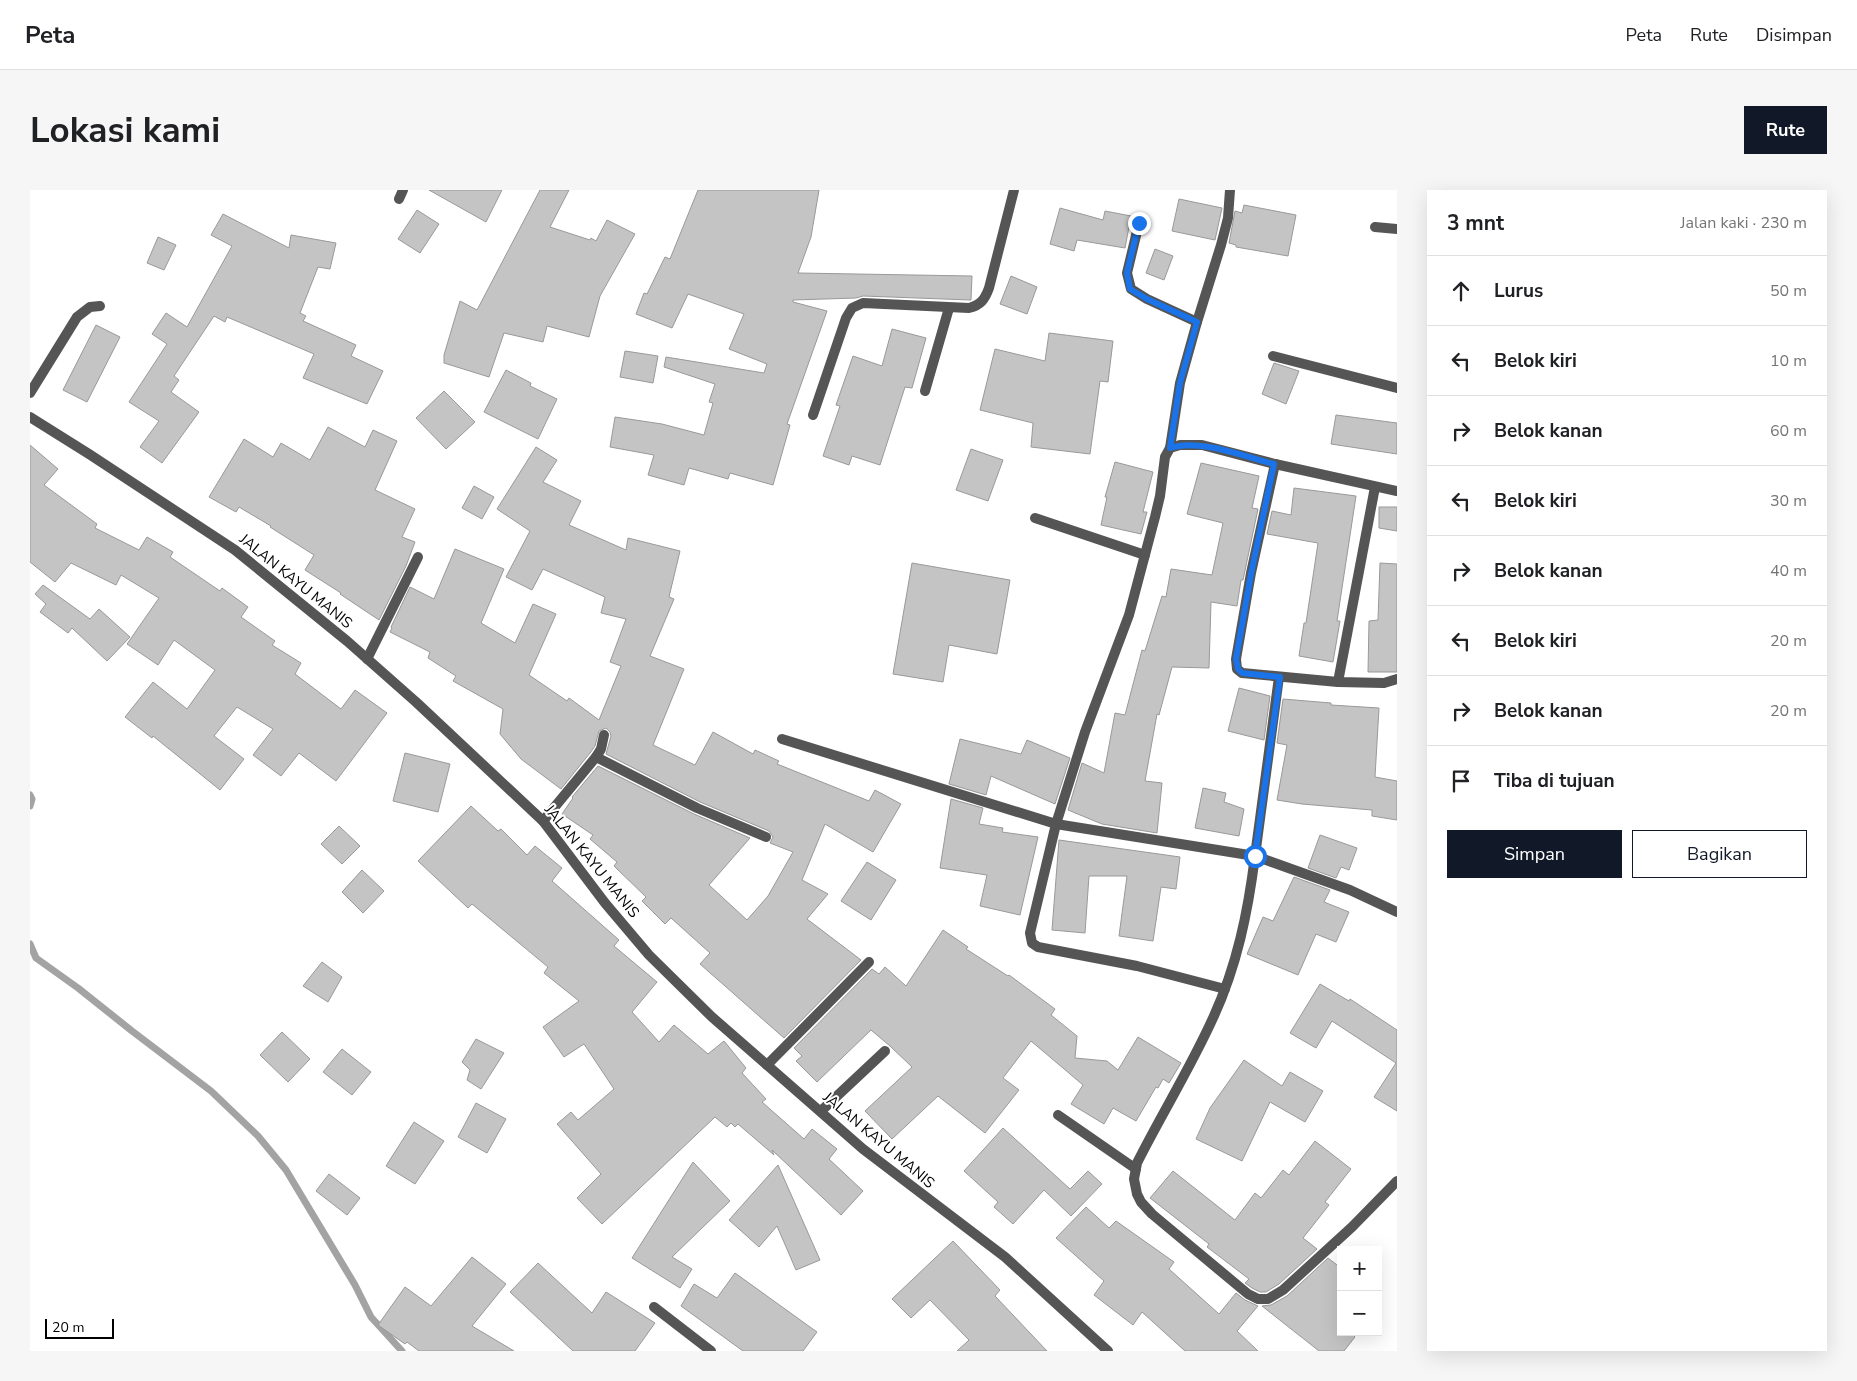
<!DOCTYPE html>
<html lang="id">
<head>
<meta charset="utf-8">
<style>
	:root { --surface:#fff; --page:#f6f6f6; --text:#202124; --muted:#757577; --line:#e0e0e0; --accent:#111827 }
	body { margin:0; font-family:"Nunito Sans",sans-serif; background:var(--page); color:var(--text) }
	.controls { position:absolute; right:15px; bottom:15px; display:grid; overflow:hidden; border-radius:0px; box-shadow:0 5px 20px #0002 }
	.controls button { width:45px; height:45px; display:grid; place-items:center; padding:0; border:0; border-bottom:1px solid var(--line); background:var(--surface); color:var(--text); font:25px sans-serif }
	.scale { position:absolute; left:15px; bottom:12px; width:69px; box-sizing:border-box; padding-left:5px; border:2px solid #000; border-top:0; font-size:14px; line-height:18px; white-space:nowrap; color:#000; -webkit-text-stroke:4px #fff; paint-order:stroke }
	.stop { position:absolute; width:15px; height:15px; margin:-11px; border:4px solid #1a73e8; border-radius:50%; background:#fff }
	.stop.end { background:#1a73e8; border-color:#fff; box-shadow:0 1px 5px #0008 }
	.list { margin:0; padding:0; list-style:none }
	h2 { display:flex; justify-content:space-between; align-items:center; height:65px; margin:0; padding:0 20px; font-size:21px }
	h2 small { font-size:16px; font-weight:400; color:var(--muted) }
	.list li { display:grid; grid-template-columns:32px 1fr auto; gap:15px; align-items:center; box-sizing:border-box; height:70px; padding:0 20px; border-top:1px solid var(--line) }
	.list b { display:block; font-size:19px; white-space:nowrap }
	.list em { font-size:16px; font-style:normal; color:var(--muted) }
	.actions { display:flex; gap:10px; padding:15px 20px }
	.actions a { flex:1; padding:11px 0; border:1px solid var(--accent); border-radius:0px; text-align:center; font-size:18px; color:var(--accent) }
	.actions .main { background:var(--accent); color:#fff }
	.icon { flex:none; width:28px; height:28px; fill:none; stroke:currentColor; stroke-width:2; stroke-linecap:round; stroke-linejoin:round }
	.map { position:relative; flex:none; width:1367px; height:1161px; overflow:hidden; border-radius:0px }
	header { display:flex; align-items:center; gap:30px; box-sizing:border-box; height:70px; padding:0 25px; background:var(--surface); border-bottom:1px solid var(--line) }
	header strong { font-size:24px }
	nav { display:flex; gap:28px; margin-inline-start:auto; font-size:18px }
	.intro { display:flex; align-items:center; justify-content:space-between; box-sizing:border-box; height:120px; padding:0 30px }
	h1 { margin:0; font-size:35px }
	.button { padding:12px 22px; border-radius:0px; background:var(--accent); color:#fff; font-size:18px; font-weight:700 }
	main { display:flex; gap:30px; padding:0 30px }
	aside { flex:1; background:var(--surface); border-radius:0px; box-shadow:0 5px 20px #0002 }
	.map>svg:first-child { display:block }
</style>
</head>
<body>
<header>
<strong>Peta</strong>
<nav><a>Peta</a><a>Rute</a><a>Disimpan</a></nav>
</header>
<div class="intro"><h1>Lokasi kami</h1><a class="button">Rute</a></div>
<main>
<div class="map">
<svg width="1367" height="1161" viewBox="0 0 1367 1161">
	<rect width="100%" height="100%" fill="#fff"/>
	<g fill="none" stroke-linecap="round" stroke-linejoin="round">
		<g stroke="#a3a3a3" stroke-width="7">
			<path d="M 0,605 L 2,609 L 0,616"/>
			<path d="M 0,754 L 6,768 L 48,798 L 102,841 L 181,901 L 228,946 L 256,980 L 325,1095 L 341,1127 L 372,1161"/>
		</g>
	</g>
	<g fill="#c4c4c4" stroke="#999">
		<path d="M 399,0 L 472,0 L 456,32 Z"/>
		<path d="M 510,0 L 539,0 L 520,37 L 560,50 L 561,48 L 566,51 L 577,30 L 605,44 L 570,106 L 559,147 L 517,136 L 513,152 L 474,143 L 459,187 L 414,173 L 414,165 L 430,111 L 447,120 Z"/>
		<path d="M 668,0 L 789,0 L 781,47 L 768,83 L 942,86 L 941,110 L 833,106 L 826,108 L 763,110 L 763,112 L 797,121 L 757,234 L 760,235 L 743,295 L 700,283 L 698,289 L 659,278 L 654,295 L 618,285 L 624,265 L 580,257 L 585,227 L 632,234 L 674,245 L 683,213 L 679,212 L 685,194 L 634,177 L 636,167 L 734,183 L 737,174 L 699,159 L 714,124 L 658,104 L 642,138 L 606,124 L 614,103 L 617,104 L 635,67 L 640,69 Z"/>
		<path d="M 1149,9 L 1192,18 L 1185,50 L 1142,41 Z"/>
		<path d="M 1214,15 L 1266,25 L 1258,66 L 1206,57 L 1206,55 L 1199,53 L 1205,21 L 1212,23 Z"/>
		<path d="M 1030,18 L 1073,30 L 1075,21 L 1101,26 L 1095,58 L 1047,50 L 1044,61 L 1020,54 Z"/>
		<path d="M 387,20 L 409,34 L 390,63 L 368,49 Z"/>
		<path d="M 193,24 L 259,58 L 261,45 L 306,53 L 300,79 L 288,77 L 270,123 L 276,126 L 273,131 L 326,155 L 321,166 L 353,181 L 337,214 L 273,188 L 284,164 L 197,127 L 195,132 L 184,126 L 144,186 L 149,190 L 141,202 L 169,222 L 132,273 L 110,257 L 129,231 L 99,212 L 137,154 L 122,144 L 136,123 L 157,137 L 202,56 L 181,45 Z"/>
		<path d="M 128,47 L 146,55 L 134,80 L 117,73 Z"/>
		<path d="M 1125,59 L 1143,66 L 1134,90 L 1116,83 Z"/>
		<path d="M 981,86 L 1007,97 L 997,124 L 970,114 Z"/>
		<path d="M 66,135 L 90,147 L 57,212 L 33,200 Z"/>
		<path d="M 862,139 L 896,148 L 882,198 L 875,197 L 850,275 L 822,266 L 819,275 L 793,266 L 810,216 L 806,215 L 823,166 L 852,176 Z"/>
		<path d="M 1019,143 L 1083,151 L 1078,192 L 1070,191 L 1060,264 L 1001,257 L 1003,233 L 950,220 L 965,159 L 1015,171 Z"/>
		<path d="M 595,161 L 628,166 L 623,193 L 590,187 Z"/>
		<path d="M 1244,173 L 1269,181 L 1256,214 L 1232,204 Z"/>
		<path d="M 476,180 L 501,193 L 500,196 L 527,209 L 508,249 L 454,222 Z"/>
		<path d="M 414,201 L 445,232 L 416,259 L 386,228 Z"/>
		<path d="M 1306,225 L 1367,233 L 1367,264 L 1301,254 Z"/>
		<path d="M 298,237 L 335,257 L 343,240 L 367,251 L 345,300 L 385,319 L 372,347 L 385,352 L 376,376 L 349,430 L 310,404 L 311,403 L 275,380 L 284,365 L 240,337 L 241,336 L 209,317 L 206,322 L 179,307 L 214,249 L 243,267 L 251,253 L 280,270 Z"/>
		<path d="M 0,255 L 28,279 L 14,295 L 67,334 L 65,338 L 109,360 L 117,347 L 143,362 L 140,367 L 190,401 L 192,398 L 218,417 L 211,427 L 245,451 L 242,455 L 271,473 L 265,484 L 311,519 L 325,500 L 357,523 L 306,591 L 269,563 L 251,586 L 223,565 L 243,539 L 207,517 L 184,546 L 214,569 L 190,600 L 123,546 L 122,548 L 95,527 L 123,492 L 157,519 L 185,480 L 144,450 L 128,475 L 97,454 L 129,408 L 91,385 L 86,395 L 41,373 L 25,392 L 0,372 Z"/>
		<path d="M 506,257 L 527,270 L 513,292 L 551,311 L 539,335 L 596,360 L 598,348 L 650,361 L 639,407 L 644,409 L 620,466 L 654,479 L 623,555 L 665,575 L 683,542 L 723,564 L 725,560 L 749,571 L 747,574 L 839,611 L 845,600 L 871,614 L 843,662 L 795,634 L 772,690 L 798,704 L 777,729 L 831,770 L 754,848 L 670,774 L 680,763 L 641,728 L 635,734 L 612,711 L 616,707 L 584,676 L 587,672 L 560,649 L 563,645 L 532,624 L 543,608 L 542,607 L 568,576 L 664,624 L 720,648 L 679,695 L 717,730 L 738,706 L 763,662 L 740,653 L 743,647 L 739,641 L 670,612 L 576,564 L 581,546 L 580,542 L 576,538 L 569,541 L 565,556 L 560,563 L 531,599 L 491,569 L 470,544 L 473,519 L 423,491 L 426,486 L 398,468 L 400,462 L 360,442 L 362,438 L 361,437 L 380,397 L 404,409 L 425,359 L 474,379 L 451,433 L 485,453 L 503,414 L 526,424 L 499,485 L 537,511 L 539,508 L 569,530 L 591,476 L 580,472 L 596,429 L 571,423 L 575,407 L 513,379 L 502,400 L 476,387 L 500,341 L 467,319 Z"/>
		<path d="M 941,259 L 973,270 L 958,311 L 926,300 Z"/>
		<path d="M 1085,272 L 1123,282 L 1113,322 L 1117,322 L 1111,344 L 1071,335 L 1077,307 L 1075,307 Z"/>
		<path d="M 1171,273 L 1229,286 L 1222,318 L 1228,319 L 1213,390 L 1211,390 L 1207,416 L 1181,412 L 1179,478 L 1142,477 L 1129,525 L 1127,524 L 1115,591 L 1132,593 L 1127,643 L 1072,634 L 1038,620 L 1052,573 L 1074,583 L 1085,523 L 1095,525 L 1112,460 L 1115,461 L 1132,406 L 1136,407 L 1141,379 L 1182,385 L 1193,333 L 1157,324 Z"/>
		<path d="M 444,296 L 464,307 L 452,329 L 432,318 Z"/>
		<path d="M 1264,298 L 1326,306 L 1307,431 L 1310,431 L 1303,472 L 1269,466 L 1274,433 L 1276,433 L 1288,353 L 1237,344 L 1242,321 L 1261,325 Z"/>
		<path d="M 1349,317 L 1367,317 L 1367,341 L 1349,338 Z"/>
		<path d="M 882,373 L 980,390 L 967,464 L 919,455 L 913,492 L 863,484 Z"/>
		<path d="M 1350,373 L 1367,374 L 1367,482 L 1338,482 L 1339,431 L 1348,430 Z"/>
		<path d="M 13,395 L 60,429 L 69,419 L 100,447 L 77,471 L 42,438 L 38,443 L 10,422 L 16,414 L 5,404 Z"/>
		<path d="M 1209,498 L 1240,506 L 1234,550 L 1198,541 Z"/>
		<path d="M 1253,509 L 1301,513 L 1301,515 L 1349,518 L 1345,587 L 1367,591 L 1367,630 L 1342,626 L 1342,620 L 1272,614 L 1247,610 L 1257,555 L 1247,553 Z"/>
		<path d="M 930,549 L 991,564 L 997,550 L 1040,568 L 1025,614 L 961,586 L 956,605 L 919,594 Z"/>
		<path d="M 375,563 L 420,574 L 408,622 L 363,611 Z"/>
		<path d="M 1173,598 L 1196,603 L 1194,612 L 1214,619 L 1209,646 L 1165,638 Z"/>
		<path d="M 921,609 L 953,618 L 949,634 L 973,638 L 972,642 L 1008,647 L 990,725 L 950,716 L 957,685 L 910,678 Z"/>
		<path d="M 441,616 L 468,641 L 471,639 L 497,665 L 505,656 L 532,678 L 522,691 L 589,750 L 584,756 L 627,792 L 602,822 L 629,852 L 644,835 L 678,864 L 694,851 L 716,878 L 712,883 L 736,909 L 732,912 L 774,949 L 782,939 L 807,959 L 799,969 L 833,1001 L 811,1025 L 742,960 L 744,965 L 708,934 L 705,937 L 701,933 L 697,937 L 685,927 L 572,1034 L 547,1008 L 571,984 L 527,934 L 541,922 L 548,930 L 584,899 L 554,854 L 534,867 L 513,837 L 549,811 L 514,783 L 518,777 L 442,714 L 438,718 L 388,671 Z"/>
		<path d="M 309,636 L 330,656 L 312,674 L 291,654 Z"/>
		<path d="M 1290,645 L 1327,658 L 1319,680 L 1311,677 L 1306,688 L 1278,678 Z"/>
		<path d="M 1029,650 L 1150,667 L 1146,699 L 1131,697 L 1123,751 L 1089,746 L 1097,686 L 1059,686 L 1055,743 L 1022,740 Z"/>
		<path d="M 837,672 L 866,690 L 841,730 L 811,711 Z"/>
		<path d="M 332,680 L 354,701 L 333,723 L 312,702 Z"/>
		<path d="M 1264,687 L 1300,700 L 1294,712 L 1319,722 L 1306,752 L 1286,744 L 1268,785 L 1217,764 L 1233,727 L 1243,731 Z"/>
		<path d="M 913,740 L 938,757 L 936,759 L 978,786 L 979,785 L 1025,819 L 1021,825 L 1047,846 L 1045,868 L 1077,871 L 1088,880 L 1108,847 L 1151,873 L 1139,893 L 1133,889 L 1128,898 L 1126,897 L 1106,931 L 1083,918 L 1074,934 L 1041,914 L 1053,895 L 1001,851 L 973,888 L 989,900 L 955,943 L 908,906 L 862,949 L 835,921 L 882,877 L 860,856 L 841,840 L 787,892 L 766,871 L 772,866 L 764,858 L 842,779 L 849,784 L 855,777 L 876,796 Z"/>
		<path d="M 292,772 L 312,787 L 298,812 L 273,796 Z"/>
		<path d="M 1290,794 L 1319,811 L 1320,809 L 1367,840 L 1367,921 L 1344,907 L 1366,873 L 1302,831 L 1286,858 L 1260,843 Z"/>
		<path d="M 252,842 L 280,869 L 258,892 L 230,865 Z"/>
		<path d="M 446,849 L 474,863 L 451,899 L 437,890 L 440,880 L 432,872 Z"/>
		<path d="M 312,859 L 341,882 L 322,905 L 293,882 Z"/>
		<path d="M 1214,870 L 1252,896 L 1260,882 L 1293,901 L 1275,932 L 1240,912 L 1212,971 L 1166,949 L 1180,918 Z"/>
		<path d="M 446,913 L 476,929 L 457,963 L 428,947 Z"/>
		<path d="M 384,932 L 414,951 L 385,994 L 356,976 Z"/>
		<path d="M 973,938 L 1040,999 L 1058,981 L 1072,994 L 1041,1026 L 1014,1000 L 983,1034 L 964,1017 L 968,1012 L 934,981 Z"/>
		<path d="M 1285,951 L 1321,979 L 1295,1012 L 1299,1015 L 1273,1048 L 1287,1059 L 1249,1094 L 1236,1102 L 1230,1102 L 1222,1098 L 1215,1093 L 1219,1089 L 1177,1057 L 1179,1054 L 1120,1008 L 1143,981 L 1205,1030 L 1225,1003 L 1231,1008 L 1253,980 L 1259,985 Z"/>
		<path d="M 663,972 L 700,1011 L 642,1067 L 662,1079 L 650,1098 L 602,1068 Z"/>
		<path d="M 748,975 L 790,1070 L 766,1080 L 747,1036 L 729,1057 L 699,1030 Z"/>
		<path d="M 299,984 L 330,1008 L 317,1025 L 286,1001 Z"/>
		<path d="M 1056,1017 L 1079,1038 L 1086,1031 L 1144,1072 L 1139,1079 L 1189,1124 L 1206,1103 L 1215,1110 L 1228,1116 L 1207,1141 L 1228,1161 L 1155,1161 L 1112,1122 L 1103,1135 L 1064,1105 L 1074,1091 L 1026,1048 Z"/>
		<path d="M 923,1051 L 970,1100 L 965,1106 L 1017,1161 L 927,1161 L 939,1150 L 900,1110 L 881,1128 L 862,1109 Z"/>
		<path d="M 442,1067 L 476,1094 L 442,1136 L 484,1161 L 389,1161 L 377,1152 L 375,1154 L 348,1135 L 375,1097 L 401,1116 Z"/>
		<path d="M 1298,1068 L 1311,1078 L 1311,1142 L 1320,1142 L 1325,1147 L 1314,1161 L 1289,1161 L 1232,1116 L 1241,1115 L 1257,1106 Z"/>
		<path d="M 508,1073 L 562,1123 L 576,1102 L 625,1133 L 605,1161 L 543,1161 L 480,1102 Z"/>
		<path d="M 705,1083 L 787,1142 L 773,1161 L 713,1161 L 651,1116 L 664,1094 L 687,1108 Z"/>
	</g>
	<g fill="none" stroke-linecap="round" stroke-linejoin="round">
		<g stroke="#555" stroke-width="10">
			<path d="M 369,9 L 373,0"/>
			<path d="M 1109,33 L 1097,83 L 1101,99 L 1117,109 L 1167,132"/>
			<path d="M 1345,37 L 1367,39"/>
			<path d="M 1243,166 L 1367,198"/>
			<path d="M 895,201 L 919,118"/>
			<path d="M 0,203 L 47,127 L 60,117 L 70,116"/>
			<path d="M 783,225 L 816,128 L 822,118 L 833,113 L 939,118 C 951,115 955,109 959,98 L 984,0"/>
			<path d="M 0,227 L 59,264 L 205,360 L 317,451 L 386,512 L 513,631 L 575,713 L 619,765 L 682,827 L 833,959 L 975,1067 L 1078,1161"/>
			<path d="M 1140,258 L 1150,193 L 1167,132 L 1191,55 L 1198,28 L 1200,0"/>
			<path d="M 1245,274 L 1221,383 L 1206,469 L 1207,479 L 1212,483 L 1308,492 L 1354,493 L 1367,489"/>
			<path d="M 1005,328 L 1115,365"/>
			<path d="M 337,469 L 388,367"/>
			<path d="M 1249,487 L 1225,666 L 1026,634 L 1055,542 L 1099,425 L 1125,327 L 1130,306 L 1135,267 L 1140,258 L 1150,255 L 1172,255 L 1245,274 L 1367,301"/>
			<path d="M 1308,492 L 1345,297"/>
			<path d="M 752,549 L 1026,634 L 1000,743 L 1002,753 L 1008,757 L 1107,776 L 1195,799"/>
			<path d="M 566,567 L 667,618 L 736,647"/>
			<path d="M 513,631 L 566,567 L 571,559 L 574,545"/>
			<path d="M 1367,722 L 1320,700 L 1225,666 C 1218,722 1207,776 1183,828 C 1161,877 1131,925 1107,973 L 1104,989 L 1107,1004 L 1111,1012 L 1122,1024 L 1218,1104 L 1228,1109 L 1238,1109 L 1253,1100 L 1322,1037 L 1367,991"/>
			<path d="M 737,875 L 839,772"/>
			<path d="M 791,921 L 855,861"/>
			<path d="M 1028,925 L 1106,979"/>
			<path d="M 624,1117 L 681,1161"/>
		</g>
	</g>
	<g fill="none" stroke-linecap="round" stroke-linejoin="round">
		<path stroke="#1a73e8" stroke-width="6" d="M 1109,33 L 1097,83 L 1100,99 L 1117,109 L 1167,132 L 1150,193 L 1140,258 C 1169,248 1215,267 1244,274 L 1221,384 L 1206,469 L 1208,479 L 1212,483 L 1250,487 L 1225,666"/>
	</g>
	<g text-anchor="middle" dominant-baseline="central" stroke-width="4" stroke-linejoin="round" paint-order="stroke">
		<g font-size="15" fill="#000" stroke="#fff">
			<text transform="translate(266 391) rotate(39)">JALAN KAYU MANIS</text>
			<text transform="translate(562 671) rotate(51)">JALAN KAYU MANIS</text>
			<text transform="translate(849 950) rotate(40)">JALAN KAYU MANIS</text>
		</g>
	</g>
</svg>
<div class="controls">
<button>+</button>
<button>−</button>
</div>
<div class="scale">20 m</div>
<div class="stop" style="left:1225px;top:666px"></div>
<div class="stop end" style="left:1109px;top:33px"></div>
</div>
<aside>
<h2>3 mnt<small>Jalan kaki · 230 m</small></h2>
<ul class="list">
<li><svg class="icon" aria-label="ahead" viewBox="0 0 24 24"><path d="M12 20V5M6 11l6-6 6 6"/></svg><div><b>Lurus</b></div><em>50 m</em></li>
<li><svg class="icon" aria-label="left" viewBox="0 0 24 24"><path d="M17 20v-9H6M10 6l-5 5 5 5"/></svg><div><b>Belok kiri</b></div><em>10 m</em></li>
<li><svg class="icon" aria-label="right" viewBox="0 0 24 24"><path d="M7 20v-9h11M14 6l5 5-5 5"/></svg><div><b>Belok kanan</b></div><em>60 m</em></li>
<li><svg class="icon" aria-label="left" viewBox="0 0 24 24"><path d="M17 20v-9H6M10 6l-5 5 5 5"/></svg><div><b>Belok kiri</b></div><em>30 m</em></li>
<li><svg class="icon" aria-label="right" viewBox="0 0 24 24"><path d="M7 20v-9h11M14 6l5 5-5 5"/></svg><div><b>Belok kanan</b></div><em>40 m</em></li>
<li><svg class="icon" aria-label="left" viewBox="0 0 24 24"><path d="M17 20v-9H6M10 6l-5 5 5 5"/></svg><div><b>Belok kiri</b></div><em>20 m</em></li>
<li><svg class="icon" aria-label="right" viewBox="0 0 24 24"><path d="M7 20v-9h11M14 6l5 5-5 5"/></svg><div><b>Belok kanan</b></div><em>20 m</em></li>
<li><svg class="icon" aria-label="arrive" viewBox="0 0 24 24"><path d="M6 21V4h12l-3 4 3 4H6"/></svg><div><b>Tiba di tujuan</b></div></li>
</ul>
<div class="actions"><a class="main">Simpan</a><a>Bagikan</a></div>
</aside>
</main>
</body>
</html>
